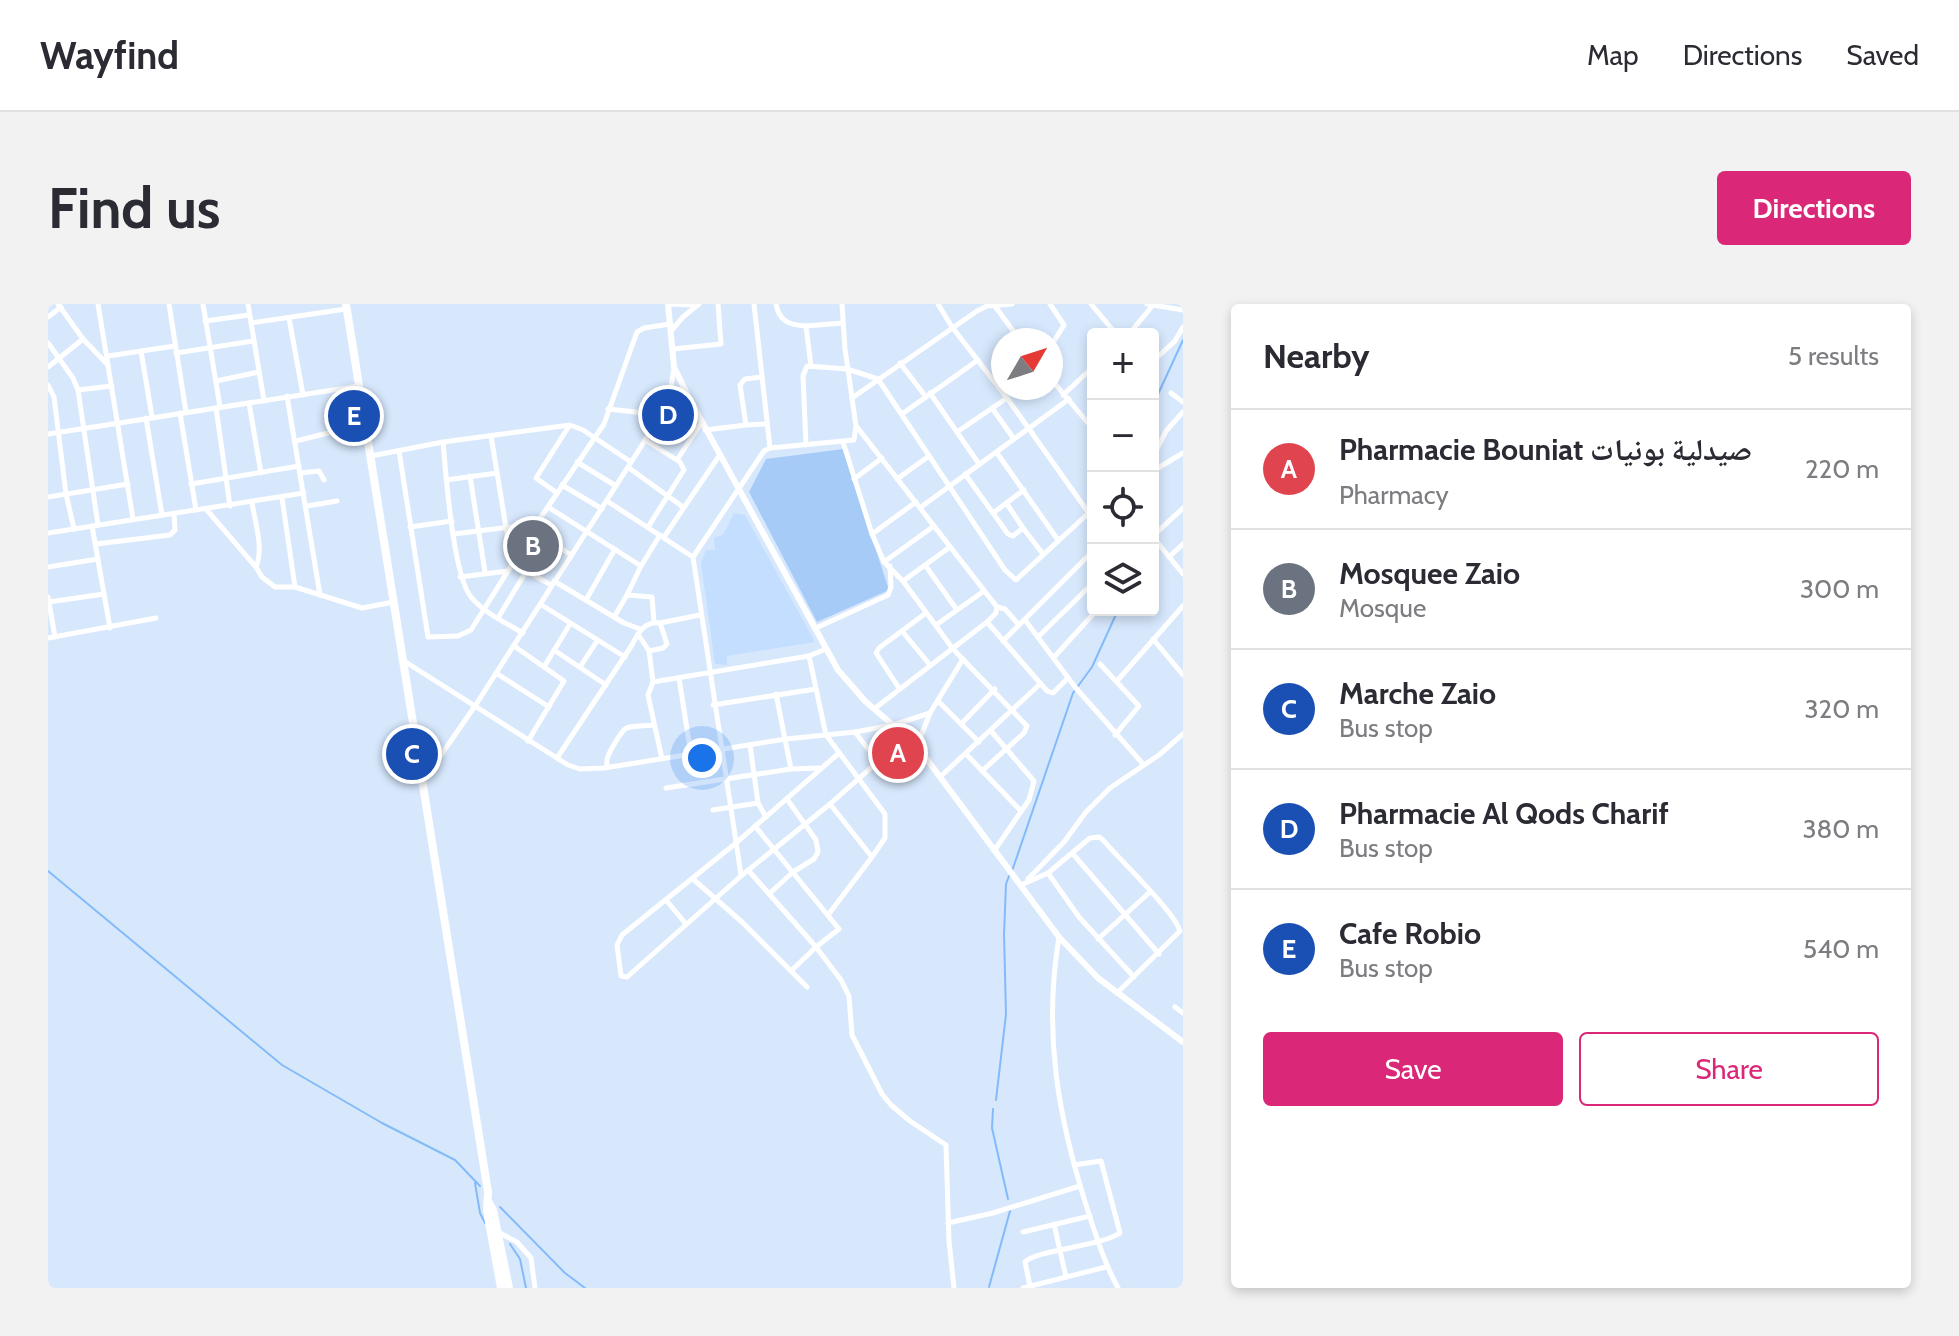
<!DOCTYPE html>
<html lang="en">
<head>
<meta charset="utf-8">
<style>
	:root { --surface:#fff; --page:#f2f2f3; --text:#2b2b33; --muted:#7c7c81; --line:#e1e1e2; --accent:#db2777 }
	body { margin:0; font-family:Cabin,"Noto Naskh Arabic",sans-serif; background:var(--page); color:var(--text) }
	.controls { position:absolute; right:24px; top:24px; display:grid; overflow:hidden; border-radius:8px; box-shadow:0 4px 12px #0003 }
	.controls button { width:72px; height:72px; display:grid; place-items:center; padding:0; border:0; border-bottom:2px solid var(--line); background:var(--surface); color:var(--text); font:40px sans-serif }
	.compass { position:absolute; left:943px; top:24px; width:72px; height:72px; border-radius:50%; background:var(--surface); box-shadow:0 4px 12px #0003; rotate:51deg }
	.you { position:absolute; left:654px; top:454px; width:28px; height:28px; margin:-20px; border:6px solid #fff; border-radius:50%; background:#1a73e8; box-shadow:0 0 0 12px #1a73e833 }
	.badge { display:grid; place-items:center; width:52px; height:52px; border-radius:50%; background:var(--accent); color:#fff; font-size:26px; font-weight:700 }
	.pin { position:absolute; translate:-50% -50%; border:4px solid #fff; box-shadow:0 2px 8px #0006 }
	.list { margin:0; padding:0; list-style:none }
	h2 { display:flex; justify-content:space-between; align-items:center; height:104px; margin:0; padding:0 32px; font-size:34px }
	h2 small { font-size:26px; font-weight:400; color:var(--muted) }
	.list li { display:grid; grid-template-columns:52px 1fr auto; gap:24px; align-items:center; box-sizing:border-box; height:120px; padding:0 32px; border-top:2px solid var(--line) }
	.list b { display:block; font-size:30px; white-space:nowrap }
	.list p { margin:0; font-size:26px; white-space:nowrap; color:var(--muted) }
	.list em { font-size:26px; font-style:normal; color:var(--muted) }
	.actions { display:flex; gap:16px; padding:24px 32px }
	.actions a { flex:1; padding:18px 0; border:2px solid var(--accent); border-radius:8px; text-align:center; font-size:28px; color:var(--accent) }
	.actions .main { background:var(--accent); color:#fff }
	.icon { flex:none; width:44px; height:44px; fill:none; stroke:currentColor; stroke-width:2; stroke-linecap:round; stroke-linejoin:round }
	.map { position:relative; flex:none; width:1135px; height:984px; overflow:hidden; border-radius:8px }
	header { display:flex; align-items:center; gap:48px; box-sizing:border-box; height:112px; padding:0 40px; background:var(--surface); border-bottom:2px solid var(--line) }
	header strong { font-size:38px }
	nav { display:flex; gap:44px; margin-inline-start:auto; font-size:28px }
	.intro { display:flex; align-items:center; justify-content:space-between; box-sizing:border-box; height:192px; padding:0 48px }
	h1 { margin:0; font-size:56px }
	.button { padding:20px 36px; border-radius:8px; background:var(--accent); color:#fff; font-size:28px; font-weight:700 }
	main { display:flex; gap:48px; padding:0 48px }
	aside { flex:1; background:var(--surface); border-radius:8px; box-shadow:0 4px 12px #0003 }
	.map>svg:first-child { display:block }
</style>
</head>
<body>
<header>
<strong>Wayfind</strong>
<nav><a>Map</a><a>Directions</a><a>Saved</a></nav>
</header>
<div class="intro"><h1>Find us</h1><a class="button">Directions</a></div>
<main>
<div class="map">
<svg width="1135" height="984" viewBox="0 0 1135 984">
	<rect width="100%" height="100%" fill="#d7e8fd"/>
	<path fill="#c3defe" d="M 686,209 L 697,211 L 767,338 L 679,352 L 679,361 L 667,360 L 653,259 L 658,246 L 667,246 L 666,234 L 675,231 Z"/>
	<path fill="#a6cbf7" d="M 795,145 L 841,286 L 769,318 L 701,188 L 718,155 Z"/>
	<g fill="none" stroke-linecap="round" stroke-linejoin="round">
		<g stroke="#83bafa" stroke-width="2">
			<path d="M 1105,101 L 1135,36"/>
			<path d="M 0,567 L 234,761 L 334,819 L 407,856 L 432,882"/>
			<path d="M 964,567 L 1025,389 L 1044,363 L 1070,306"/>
			<path d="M 948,796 L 958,710 L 956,630 L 958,580 L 961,572"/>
			<path d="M 945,805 L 944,824 L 960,895"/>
			<path d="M 427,879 L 432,909 L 437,919"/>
			<path d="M 452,903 L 517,969 L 537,984"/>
			<path d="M 462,940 L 472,955 L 478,984"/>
			<path d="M 941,983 L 962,907"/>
		</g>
		<g stroke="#fff" stroke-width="5">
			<path d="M 10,0 L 35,35 L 60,61"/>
			<path d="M 50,0 L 85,215"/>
			<path d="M 121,0 L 138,108"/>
			<path d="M 155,0 L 172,103"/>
			<path d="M 200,0 L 216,97"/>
			<path d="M 620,0 L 646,1"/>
			<path d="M 706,0 L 722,144"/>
			<path d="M 728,0 C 731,17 741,21 758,22"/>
			<path d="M 890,0 L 904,23 L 959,94 L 1045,215"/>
			<path d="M 1002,0 L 1016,21 L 1003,42"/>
			<path d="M 1043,0 L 1068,30"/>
			<path d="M 1099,0 L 1135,6"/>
			<path d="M 946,1 L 972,36"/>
			<path d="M 0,13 L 13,3"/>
			<path d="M 241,14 L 255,91"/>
			<path d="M 157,17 L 201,11"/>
			<path d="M 203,19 L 298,5"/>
			<path d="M 623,27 L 635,13 L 651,0"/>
			<path d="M 1081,30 L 1106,0"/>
			<path d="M 0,39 L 25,74 L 30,86 L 50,221"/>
			<path d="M 625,45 L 673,40 L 670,0"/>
			<path d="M 93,47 L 104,113"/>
			<path d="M 128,49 L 205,37"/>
			<path d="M 60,52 L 127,42"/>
			<path d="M 1105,57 L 1127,37 L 1135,23"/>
			<path d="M 852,59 L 878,93"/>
			<path d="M 763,62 L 758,22 L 795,19"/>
			<path d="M 0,63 L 35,35"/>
			<path d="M 714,73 L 697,75 L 692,81 L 698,121 L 718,120"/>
			<path d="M 1003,75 L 1045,125"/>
			<path d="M 168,77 L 211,68"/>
			<path d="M 0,81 L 6,93 L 18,190 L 26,225"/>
			<path d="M 30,86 L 64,82"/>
			<path d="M 882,89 L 931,160"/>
			<path d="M 1123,89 L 1135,98"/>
			<path d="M 1015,91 L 1045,63"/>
			<path d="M 239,92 L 272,291"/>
			<path d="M 804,94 L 929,7 L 939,2 L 964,0"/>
			<path d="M 201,99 L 213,169"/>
			<path d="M 168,104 L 182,202"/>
			<path d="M 944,104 L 966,135"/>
			<path d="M 560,105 L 597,109 L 612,113"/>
			<path d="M 132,109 L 148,206"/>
			<path d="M 854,110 L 930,56"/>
			<path d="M 98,114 L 114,211"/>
			<path d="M 1039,118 L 1045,112"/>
			<path d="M 809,123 L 949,303 L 957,305 L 971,321"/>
			<path d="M 657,126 L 698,121"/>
			<path d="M 909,128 L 959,94"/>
			<path d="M 0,130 L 311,82"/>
			<path d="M 443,132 L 463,254 L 465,259 L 503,281"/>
			<path d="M 597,136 L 632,158 L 636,166 L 600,223"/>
			<path d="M 248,137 L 316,120"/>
			<path d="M 395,138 C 398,171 405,271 423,293 C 435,308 458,319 475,329"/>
			<path d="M 795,138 L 824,230 L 836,258 L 855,277 L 905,345 L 979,422 L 976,429 L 934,467"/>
			<path d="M 758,141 L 755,72 L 759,62 L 799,65 L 830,75 L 957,266 L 968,276 L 1045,205"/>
			<path d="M 351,147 L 380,333 L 410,332 L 423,326 L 465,259"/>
			<path d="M 949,149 L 1010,236"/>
			<path d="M 323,152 L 395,138 L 522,121 L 535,126 L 583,158"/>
			<path d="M 1105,153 L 1118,127 L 1135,108"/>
			<path d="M 629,156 L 653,119"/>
			<path d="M 529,158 L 568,182"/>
			<path d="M 581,164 L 635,203"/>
			<path d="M 1105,167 L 1135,149"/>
			<path d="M 252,169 L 271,167 L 276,176"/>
			<path d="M 917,170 L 960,230 L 965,232 L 975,224 L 995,250"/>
			<path d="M 422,172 L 437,268"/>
			<path d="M 806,175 L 834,154"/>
			<path d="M 849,175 L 881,152"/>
			<path d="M 398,176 L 449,169"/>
			<path d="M 143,180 L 251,162"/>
			<path d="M 514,181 L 554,205"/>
			<path d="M 509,189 L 488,174 L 521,122"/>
			<path d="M 0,193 L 80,180"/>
			<path d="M 234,194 L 247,283"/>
			<path d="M 559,197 L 645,253"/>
			<path d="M 959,200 L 975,224"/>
			<path d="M 259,202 L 289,197"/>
			<path d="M 500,203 L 593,262 L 579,291 L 604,293 L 606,318"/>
			<path d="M 873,203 L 1021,95"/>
			<path d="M 158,205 L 208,263 C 216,245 207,218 204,199"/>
			<path d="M 945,209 L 976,186"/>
			<path d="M 479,221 L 523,251"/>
			<path d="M 44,222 L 62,324"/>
			<path d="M 362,223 L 404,217"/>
			<path d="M 0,229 L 256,189"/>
			<path d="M 406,230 L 485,220 L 491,216 L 556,120 L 589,28 L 596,24 L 622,20"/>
			<path d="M 824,230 L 868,198"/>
			<path d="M 1105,232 L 1135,204"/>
			<path d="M 616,233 L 671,152"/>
			<path d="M 1105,233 L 1135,270"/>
			<path d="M 48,240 L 122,231 L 127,226 L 126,210"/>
			<path d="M 1121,253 L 1135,240"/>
			<path d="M 836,258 L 886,222"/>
			<path d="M 877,261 L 909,306"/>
			<path d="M 593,262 L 612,231"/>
			<path d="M 0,263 L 50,255"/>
			<path d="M 208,263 L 214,273 L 227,283 L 247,283 L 314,304 L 346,298"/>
			<path d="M 412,273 L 460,267"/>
			<path d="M 506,277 L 576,319 L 592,325"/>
			<path d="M 855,277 L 902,243"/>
			<path d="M 0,293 L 7,333"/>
			<path d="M 538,296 L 567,245"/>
			<path d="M 1,298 L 56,290"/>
			<path d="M 492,300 L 577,353"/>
			<path d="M 566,313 L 579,291"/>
			<path d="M 450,314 L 479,266"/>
			<path d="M 977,316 L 1027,383 L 1095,460"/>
			<path d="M 939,318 L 999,387 L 1005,389 L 1020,374"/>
			<path d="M 612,319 L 652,311"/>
			<path d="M 888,321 L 936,287"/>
			<path d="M 768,324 L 840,291 L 843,283 L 842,262"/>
			<path d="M 854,327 L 882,361"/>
			<path d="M 590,330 L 601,347 L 605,378"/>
			<path d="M 991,332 L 1045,279"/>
			<path d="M 0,334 L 108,314"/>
			<path d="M 1105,335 L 1135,371"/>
			<path d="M 955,337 L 1045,247"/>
			<path d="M 466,342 L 516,377 L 480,437"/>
			<path d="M 506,346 L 558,381"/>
			<path d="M 761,352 L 778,431 L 837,510 L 837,534 L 824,553"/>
			<path d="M 1007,352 L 1049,306"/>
			<path d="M 356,357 L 520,461 L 532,465 L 556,464 L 738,435 L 807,428 L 845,421 L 882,409"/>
			<path d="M 1052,360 L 1091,402 L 1067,431"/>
			<path d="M 496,363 L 522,320"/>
			<path d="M 532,363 L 549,337"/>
			<path d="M 448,369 L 501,403"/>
			<path d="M 631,374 L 643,451"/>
			<path d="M 1069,377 L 1135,302"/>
			<path d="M 851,384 L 828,349 L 831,344 L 878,309"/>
			<path d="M 728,390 L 743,465"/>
			<path d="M 890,397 L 931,438"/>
			<path d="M 665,401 L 768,385"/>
			<path d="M 826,405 L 939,318 L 948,309 L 949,303"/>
			<path d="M 913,420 L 947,385"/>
			<path d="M 943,427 L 986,477 L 981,496 L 946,547"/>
			<path d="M 807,428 L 830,458"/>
			<path d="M 702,441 L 710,499 L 718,513"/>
			<path d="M 869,442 L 882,409 L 915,355"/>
			<path d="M 791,449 L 688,539 L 574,631 L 569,641 L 573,672 L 579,673 L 693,572 L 782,500 L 859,432"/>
			<path d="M 918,450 L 973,507"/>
			<path d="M 509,454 L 584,341 C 590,329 596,317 612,319 L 619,340 L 615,344 L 601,347"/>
			<path d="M 614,455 L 600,391 L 605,378 L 761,352 L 778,345"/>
			<path d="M 559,463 C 558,455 560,452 564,444 C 579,418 575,424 606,421"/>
			<path d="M 892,473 L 992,380"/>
			<path d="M 375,477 L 427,402 L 612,113 L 622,89 L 626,64"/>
			<path d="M 618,484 L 743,465 L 771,464"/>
			<path d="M 665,506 L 710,499"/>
			<path d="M 707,522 L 791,625 L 768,643 L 744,666"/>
			<path d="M 1025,550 L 1111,650"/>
			<path d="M 700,566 L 768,643 L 793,676 L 801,692 L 804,731 L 834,790 L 843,801 L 862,817 L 898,841 L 901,937 L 906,984"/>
			<path d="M 1000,569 L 1031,613 L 1086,673"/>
			<path d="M 693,571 L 645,253 L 716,147 L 722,144 L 806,136 L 808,122 L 797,45 L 794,0"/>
			<path d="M 645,575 L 694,618 L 759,683"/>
			<path d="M 980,575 L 1016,538 L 1038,508 L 1062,484 L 1111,451 L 1135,430"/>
			<path d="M 973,581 L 1000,569 L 1042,534 L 1051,533 L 1055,536 C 1072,556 1126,607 1132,627 L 1069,689"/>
			<path d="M 722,589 L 745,568 L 766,555 L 770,548 L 768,536 L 739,495"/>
			<path d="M 618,596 L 638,620"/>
			<path d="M 780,611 L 824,553 L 782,500"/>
			<path d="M 1011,633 C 995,729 1010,813 1039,904 C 1048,932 1056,958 1070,984"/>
			<path d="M 1050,635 L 1102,588"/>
			<path d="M 1127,703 L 1135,709"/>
			<path d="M 900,919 L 945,909 L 1032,882"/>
			<path d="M 1006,920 L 1018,973"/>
			<path d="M 450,928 L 469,938 L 483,954 L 487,984"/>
			<path d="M 975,928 L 1042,912"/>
			<path d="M 982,982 L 977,958 C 987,946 1051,943 1072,929 L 1053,857 L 1026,861"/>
			<path d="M 975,984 L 1058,963"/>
		</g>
		<path stroke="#fff" stroke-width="6" d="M 620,0 L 626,63 L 641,94 L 790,366 L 817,397 L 869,442 L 1011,633 L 1050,674 L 1135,738"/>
		<g stroke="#fff" stroke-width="8">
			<path d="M 298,0 L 440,888 L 439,907 L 453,984"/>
			<path d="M 441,899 L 445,906 L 461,984"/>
		</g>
	</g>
</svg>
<div class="controls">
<button>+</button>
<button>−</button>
<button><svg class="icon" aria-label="locate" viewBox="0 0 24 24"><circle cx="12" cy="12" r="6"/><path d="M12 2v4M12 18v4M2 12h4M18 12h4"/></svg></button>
<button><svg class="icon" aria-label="layers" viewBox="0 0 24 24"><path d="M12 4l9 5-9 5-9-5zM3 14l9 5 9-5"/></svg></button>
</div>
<svg class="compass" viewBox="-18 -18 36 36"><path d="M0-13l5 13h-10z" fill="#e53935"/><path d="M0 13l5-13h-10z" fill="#7c7c81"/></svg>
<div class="you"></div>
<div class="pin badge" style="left:850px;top:449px;background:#e0444e">A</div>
<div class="pin badge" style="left:485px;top:242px;background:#6b7280">B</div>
<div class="pin badge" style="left:364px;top:450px;background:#1a4fb4">C</div>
<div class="pin badge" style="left:620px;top:111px;background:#1a4fb4">D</div>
<div class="pin badge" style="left:306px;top:112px;background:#1a4fb4">E</div>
</div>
<aside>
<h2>Nearby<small>5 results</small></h2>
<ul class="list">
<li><span class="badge" style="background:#e0444e">A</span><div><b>Pharmacie Bouniat صيدلية بونيات</b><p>Pharmacy</p></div><em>220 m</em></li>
<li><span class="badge" style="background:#6b7280">B</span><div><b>Mosquee Zaio</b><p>Mosque</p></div><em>300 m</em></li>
<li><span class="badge" style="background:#1a4fb4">C</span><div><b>Marche Zaio</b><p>Bus stop</p></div><em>320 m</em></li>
<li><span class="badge" style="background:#1a4fb4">D</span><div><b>Pharmacie Al Qods Charif</b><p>Bus stop</p></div><em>380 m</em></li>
<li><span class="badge" style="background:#1a4fb4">E</span><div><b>Cafe Robio</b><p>Bus stop</p></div><em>540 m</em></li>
</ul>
<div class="actions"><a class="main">Save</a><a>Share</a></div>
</aside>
</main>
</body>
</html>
